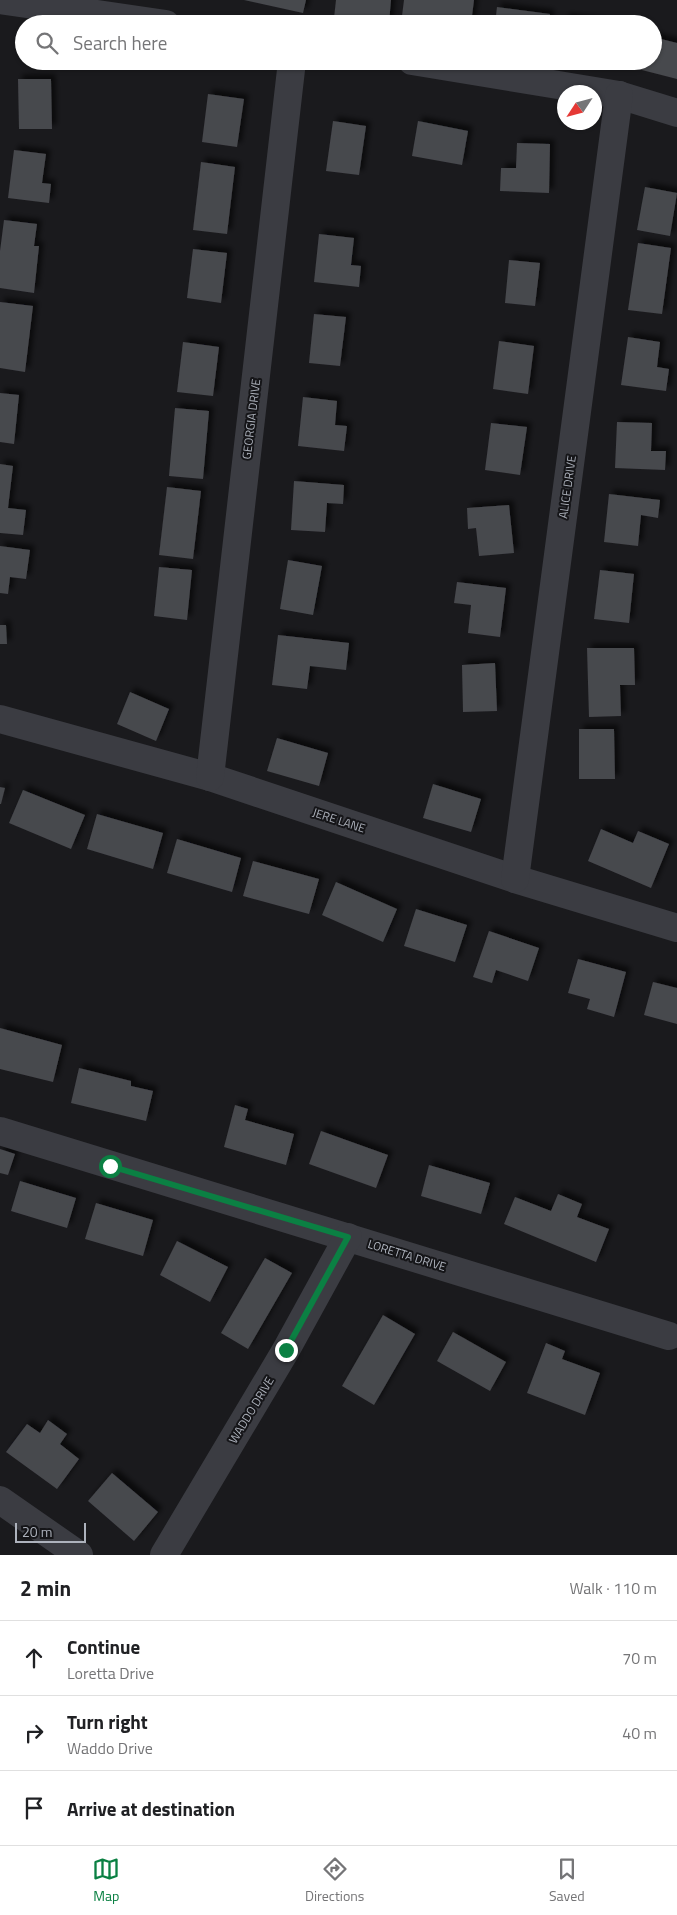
<!DOCTYPE html>
<html lang="en">
<head>
<meta charset="utf-8">
<style>
	:root { --surface:#fff; --page:#f6f6f6; --text:#202124; --muted:#757577; --line:#e0e0e0; --accent:#0b8043 }
	body { margin:0; font-family:"Titillium Web",sans-serif; background:var(--page); color:var(--text) }
	.compass { position:absolute; left:557px; top:85px; width:45px; height:45px; border-radius:50%; background:var(--surface); box-shadow:0 1px 4px #0004; rotate:234deg }
	.scale { position:absolute; left:15px; bottom:12px; width:71px; box-sizing:border-box; padding-left:5px; border:2px solid #adb2bc; border-top:0; font-size:14px; line-height:18px; white-space:nowrap; color:#adb2bc; -webkit-text-stroke:4px #151518; paint-order:stroke }
	.stop { position:absolute; width:15px; height:15px; margin:-11px; border:4px solid #0b8043; border-radius:50%; background:#fff }
	.stop.end { background:#0b8043; border-color:#fff; box-shadow:0 1px 5px #0008 }
	.list { margin:0; padding:0; list-style:none }
	h2 { display:flex; justify-content:space-between; align-items:center; height:65px; margin:0; padding:0 20px; font-size:21px }
	h2 small { font-size:16px; font-weight:400; color:var(--muted) }
	.list li { display:grid; grid-template-columns:32px 1fr auto; gap:15px; align-items:center; box-sizing:border-box; height:75px; padding:0 20px; border-top:1px solid var(--line) }
	.list b { display:block; font-size:19px; white-space:nowrap }
	.list p { margin:0; font-size:16px; white-space:nowrap; color:var(--muted) }
	.list em { font-size:16px; font-style:normal; color:var(--muted) }
	.icon { flex:none; width:28px; height:28px; fill:none; stroke:currentColor; stroke-width:2; stroke-linecap:round; stroke-linejoin:round }
	.map { position:relative; flex:none; width:677px; height:1555px; overflow:hidden }
	.search { position:absolute; background:var(--surface); box-shadow:0 1px 4px #0004; left:15px; right:15px; top:15px; height:55px; display:flex; align-items:center; gap:12px; box-sizing:border-box; padding:0 18px; border-radius:28px; color:var(--muted); font-size:19px }
	.sheet { height:290px; background:var(--surface) }
	nav { display:flex; justify-content:space-around; align-items:center; box-sizing:border-box; height:70px; border-top:1px solid var(--line); background:var(--surface); font-size:14px; color:var(--muted) }
	nav a { display:grid; justify-items:center; gap:2px }
	nav .on { color:var(--accent) }
	.map>svg:first-child { display:block }
</style>
</head>
<body>
<div class="map">
<svg width="677" height="1555" viewBox="0 0 677 1555">
	<defs>
		<filter id="shadow"><feDropShadow dx="4.5" dy="-4.5" stdDeviation="2.5" flood-color="#0009"/></filter>
	</defs>
	<rect width="100%" height="100%" fill="#1a1a1d"/>
	<g fill="#47484d" filter="url(#shadow)">
		<path d="M 244,0 L 306,0 L 303,13 Z"/>
		<path d="M 336,0 L 391,0 L 389,23 L 334,18 Z"/>
		<path d="M 404,0 L 474,0 L 471,24 L 401,24 Z"/>
		<path d="M 497,7 L 550,14 L 548,24 L 495,24 Z"/>
		<path d="M 565,18 L 602,23 L 602,24 L 564,24 Z"/>
		<path d="M 653,37 L 677,43 L 677,79 L 638,69 L 640,61 L 653,61 Z"/>
		<path d="M 18,79 L 51,79 L 52,129 L 19,129 Z"/>
		<path d="M 208,94 L 244,99 L 237,147 L 202,142 Z"/>
		<path d="M 333,121 L 366,126 L 359,175 L 326,171 Z"/>
		<path d="M 418,121 L 468,131 L 462,165 L 412,156 Z"/>
		<path d="M 517,143 L 550,144 L 549,193 L 500,191 L 501,168 L 516,168 Z"/>
		<path d="M 14,150 L 46,154 L 42,183 L 51,184 L 49,203 L 8,198 Z"/>
		<path d="M 201,162 L 235,167 L 227,234 L 193,230 Z"/>
		<path d="M 645,187 L 677,193 L 670,236 L 637,230 Z"/>
		<path d="M 4,220 L 37,224 L 34,246 L 39,246 L 34,293 L 0,288 L 0,251 Z"/>
		<path d="M 319,234 L 354,238 L 351,265 L 361,266 L 359,287 L 314,282 Z"/>
		<path d="M 638,243 L 671,248 L 662,314 L 628,310 Z"/>
		<path d="M 193,249 L 227,253 L 221,303 L 187,298 Z"/>
		<path d="M 509,260 L 540,263 L 535,306 L 505,303 Z"/>
		<path d="M 0,302 L 33,306 L 25,372 L 0,368 Z"/>
		<path d="M 314,314 L 346,317 L 340,366 L 309,363 Z"/>
		<path d="M 628,337 L 660,342 L 657,367 L 669,369 L 666,391 L 621,385 Z"/>
		<path d="M 499,341 L 534,346 L 528,394 L 493,389 Z"/>
		<path d="M 183,342 L 219,347 L 213,396 L 177,392 Z"/>
		<path d="M 0,393 L 19,395 L 14,444 L 0,442 Z"/>
		<path d="M 303,397 L 337,401 L 335,425 L 347,426 L 344,451 L 298,446 Z"/>
		<path d="M 175,408 L 209,411 L 203,479 L 169,476 Z"/>
		<path d="M 617,422 L 652,423 L 651,451 L 666,451 L 665,470 L 615,468 Z"/>
		<path d="M 491,423 L 527,427 L 520,475 L 485,470 Z"/>
		<path d="M 0,464 L 13,466 L 8,508 L 26,510 L 23,535 L 0,533 Z"/>
		<path d="M 294,481 L 344,485 L 343,504 L 327,503 L 325,532 L 291,530 Z"/>
		<path d="M 167,487 L 201,491 L 193,559 L 159,555 Z"/>
		<path d="M 609,494 L 660,500 L 658,518 L 641,515 L 638,546 L 604,542 Z"/>
		<path d="M 509,505 L 514,553 L 479,556 L 476,528 L 468,529 L 467,508 Z"/>
		<path d="M 0,546 L 30,550 L 26,579 L 10,577 L 8,594 L 0,593 Z"/>
		<path d="M 288,560 L 322,566 L 313,615 L 280,609 Z"/>
		<path d="M 159,567 L 192,570 L 187,620 L 154,616 Z"/>
		<path d="M 600,570 L 634,574 L 629,623 L 594,619 Z"/>
		<path d="M 457,582 L 506,588 L 500,637 L 468,633 L 471,605 L 454,603 Z"/>
		<path d="M 0,625 L 6,625 L 7,644 L 0,644 Z"/>
		<path d="M 278,635 L 349,643 L 346,670 L 310,666 L 307,689 L 272,685 Z"/>
		<path d="M 587,648 L 634,648 L 635,685 L 620,685 L 621,716 L 589,717 Z"/>
		<path d="M 495,663 L 497,711 L 463,712 L 462,665 Z"/>
		<path d="M 130,692 L 169,709 L 156,741 L 117,724 Z"/>
		<path d="M 579,729 L 614,729 L 615,779 L 579,779 Z"/>
		<path d="M 277,738 L 328,753 L 319,786 L 267,771 Z"/>
		<path d="M 433,784 L 481,799 L 471,832 L 423,818 Z"/>
		<path d="M 0,787 L 5,788 L 1,804 L 0,804 Z"/>
		<path d="M 23,790 L 85,815 L 71,849 L 9,823 Z"/>
		<path d="M 97,814 L 163,833 L 153,869 L 87,849 Z"/>
		<path d="M 601,829 L 633,843 L 638,831 L 669,844 L 651,888 L 588,861 Z"/>
		<path d="M 177,839 L 241,858 L 232,892 L 167,873 Z"/>
		<path d="M 253,861 L 319,879 L 309,914 L 243,896 Z"/>
		<path d="M 336,882 L 397,909 L 383,942 L 322,915 Z"/>
		<path d="M 416,909 L 467,925 L 455,962 L 404,946 Z"/>
		<path d="M 489,931 L 539,948 L 528,981 L 496,970 L 492,983 L 473,977 Z"/>
		<path d="M 578,959 L 626,972 L 614,1017 L 587,1009 L 590,999 L 568,993 Z"/>
		<path d="M 653,982 L 677,988 L 677,1024 L 644,1015 Z"/>
		<path d="M 0,1028 L 62,1045 L 53,1082 L 0,1069 Z"/>
		<path d="M 79,1068 L 131,1081 L 131,1086 L 153,1091 L 146,1121 L 71,1103 Z"/>
		<path d="M 235,1105 L 248,1109 L 245,1120 L 294,1134 L 286,1165 L 224,1147 Z"/>
		<path d="M 321,1131 L 388,1155 L 376,1188 L 309,1164 Z"/>
		<path d="M 0,1149 L 15,1154 L 8,1175 L 0,1173 Z"/>
		<path d="M 429,1165 L 490,1183 L 481,1214 L 421,1196 Z"/>
		<path d="M 20,1181 L 76,1198 L 67,1228 L 11,1211 Z"/>
		<path d="M 558,1194 L 582,1204 L 577,1217 L 609,1229 L 596,1262 L 504,1224 L 515,1197 L 551,1211 Z"/>
		<path d="M 96,1203 L 153,1220 L 143,1256 L 85,1239 Z"/>
		<path d="M 177,1241 L 228,1267 L 210,1302 L 160,1275 Z"/>
		<path d="M 265,1258 L 292,1273 L 248,1349 L 221,1333 Z"/>
		<path d="M 383,1315 L 415,1334 L 374,1405 L 342,1386 Z"/>
		<path d="M 453,1332 L 506,1362 L 490,1391 L 437,1361 Z"/>
		<path d="M 546,1343 L 565,1351 L 562,1359 L 600,1373 L 585,1415 L 527,1393 Z"/>
		<path d="M 48,1420 L 67,1434 L 60,1444 L 79,1459 L 57,1489 L 6,1452 L 27,1424 L 40,1433 Z"/>
		<path d="M 112,1473 L 158,1512 L 134,1541 L 88,1501 Z"/>
	</g>
	<g fill="none" stroke-linecap="round" stroke-linejoin="round">
		<g stroke="#3b3c42" stroke-width="28">
			<path d="M 0,0 L 166,24"/>
			<path d="M 412,61 L 619,95 L 677,113"/>
			<path d="M 0,719 L 210,777 L 515,879 L 677,928"/>
			<path d="M 210,777 L 292,61"/>
			<path d="M 515,879 L 619,95"/>
			<path d="M 0,1131 L 669,1336"/>
			<path d="M 0,1500 L 79,1555"/>
			<path d="M 164,1555 L 286,1350 L 348,1237"/>
		</g>
	</g>
	<g fill="none" stroke-linecap="round" stroke-linejoin="round">
		<path stroke="#0b8043" stroke-width="6" d="M 110,1166 L 348,1237 L 286,1350"/>
	</g>
	<g text-anchor="middle" dominant-baseline="central" stroke-width="4" stroke-linejoin="round" paint-order="stroke">
		<g font-size="12" fill="#adb2bc" stroke="#151518">
			<text transform="translate(251 419) rotate(-83)">GEORGIA DRIVE</text>
			<text transform="translate(567 487) rotate(-82)">ALICE DRIVE</text>
			<text transform="translate(339 820) rotate(18)">JERE LANE</text>
			<text transform="translate(407 1255) rotate(17)">LORETTA DRIVE</text>
			<text transform="translate(251 1410) rotate(-59)">WADDO DRIVE</text>
		</g>
	</g>
</svg>
<svg class="compass" viewBox="-18 -18 36 36"><path d="M0-13l5 13h-10z" fill="#e53935"/><path d="M0 13l5-13h-10z" fill="#757577"/></svg>
<div class="scale">20 m</div>
<div class="stop" style="left:110px;top:1166px"></div>
<div class="stop end" style="left:286px;top:1350px"></div>
<div class="search"><svg class="icon" aria-label="search" viewBox="0 0 24 24"><circle cx="10" cy="10" r="6"/><path d="M15 15l6 6"/></svg>Search here</div>
</div>
<section class="sheet">
<h2>2 min<small>Walk · 110 m</small></h2>
<ul class="list">
<li><svg class="icon" aria-label="ahead" viewBox="0 0 24 24"><path d="M12 20V5M6 11l6-6 6 6"/></svg><div><b>Continue</b><p>Loretta Drive</p></div><em>70 m</em></li>
<li><svg class="icon" aria-label="right" viewBox="0 0 24 24"><path d="M7 20v-9h11M14 6l5 5-5 5"/></svg><div><b>Turn right</b><p>Waddo Drive</p></div><em>40 m</em></li>
<li><svg class="icon" aria-label="arrive" viewBox="0 0 24 24"><path d="M6 21V4h12l-3 4 3 4H6"/></svg><div><b>Arrive at destination</b></div></li>
</ul>
</section>
<nav>
<a class="on"><svg class="icon" aria-label="map" viewBox="0 0 24 24"><path d="M3 6l6-2 6 2 6-2v14l-6 2-6-2-6 2zM9 4v14M15 6v14"/></svg>Map</a>
<a><svg class="icon" aria-label="directions" viewBox="0 0 24 24"><path d="M12 3l9 9-9 9-9-9zM9 14v-3h6M13 9l2 2-2 2"/></svg>Directions</a>
<a><svg class="icon" aria-label="saved" viewBox="0 0 24 24"><path d="M7 4h10v16l-5-4-5 4z"/></svg>Saved</a>
</nav>
</body>
</html>
